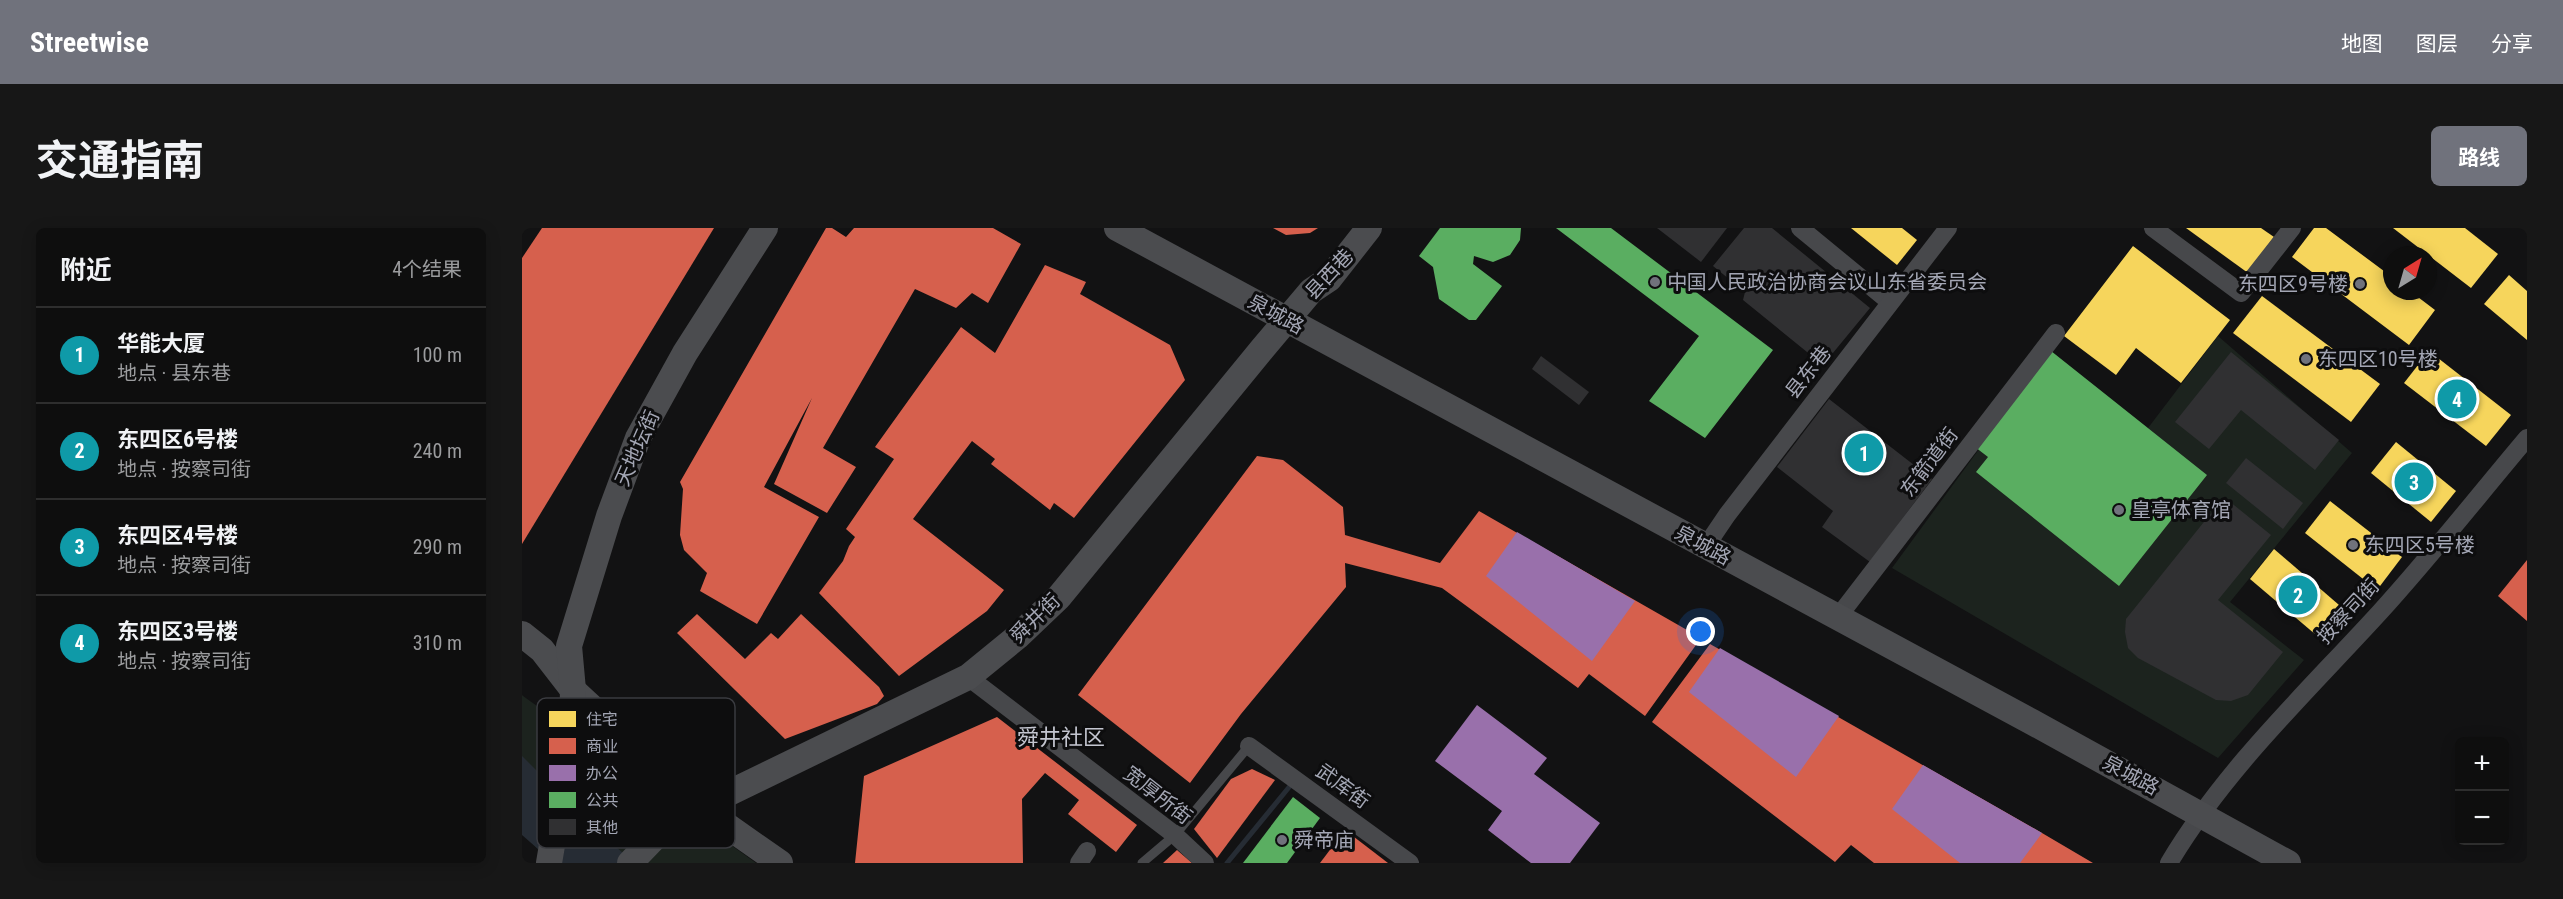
<!DOCTYPE html>
<html lang="zh">
<head>
<meta charset="utf-8">
<style>
	:root { --surface:#0e0e0e; --page:#171717; --text:#f1f3f6; --muted:#9b9c9e; --line:#2e2e2e; --accent:#70727c }
	body { margin:0; font-family:"Roboto Condensed","Noto Sans SC",sans-serif; background:var(--page); color:var(--text) }
	.controls { position:absolute; right:18px; bottom:18px; display:grid; overflow:hidden; border-radius:9px; box-shadow:0 3px 15px #0003 }
	.controls button { width:54px; height:54px; display:grid; place-items:center; padding:0; border:0; border-bottom:2px solid var(--line); background:var(--surface); color:var(--text); font:30px sans-serif }
	.compass { position:absolute; left:1861px; top:18px; width:54px; height:54px; border-radius:50%; background:var(--surface); box-shadow:0 3px 15px #0003; rotate:37deg }
	.you { position:absolute; left:1179px; top:404px; width:21px; height:21px; margin:-15px; border:4px solid #fff; border-radius:50%; background:#1a73e8; box-shadow:0 0 0 9px #1a73e833 }
	.badge { display:grid; place-items:center; width:39px; height:39px; border-radius:50%; background:var(--accent); color:#fff; font-size:20px; font-weight:700 }
	.pin { position:absolute; translate:-50% -50%; border:3px solid #fff; box-shadow:0 2px 6px #0006 }
	.list { margin:0; padding:0; list-style:none }
	h2 { display:flex; justify-content:space-between; align-items:center; height:78px; margin:0; padding:0 24px; font-size:26px }
	h2 small { font-size:20px; font-weight:400; color:var(--muted) }
	.list li { display:grid; grid-template-columns:39px 1fr auto; gap:18px; align-items:center; box-sizing:border-box; height:96px; padding:0 24px; border-top:2px solid var(--line) }
	.list b { display:block; font-size:22px; white-space:nowrap }
	.list p { margin:0; font-size:20px; white-space:nowrap; color:var(--muted) }
	.list em { font-size:20px; font-style:normal; color:var(--muted) }
	.map { position:relative; flex:none; width:2005px; height:635px; overflow:hidden; border-radius:9px }
	header { display:flex; align-items:center; gap:36px; box-sizing:border-box; height:84px; padding:0 30px; background:var(--accent); color:#fff }
	header strong { font-size:28px }
	nav { display:flex; gap:33px; margin-inline-start:auto; font-size:21px }
	.intro { display:flex; align-items:center; justify-content:space-between; box-sizing:border-box; height:144px; padding:0 36px }
	h1 { margin:0; font-size:42px }
	.button { padding:15px 27px; border-radius:9px; background:var(--accent); color:#fff; font-size:21px; font-weight:700 }
	main { display:flex; gap:36px; padding:0 36px }
	aside { flex:1; background:var(--surface); border-radius:9px; box-shadow:0 3px 15px #0003 }
	.map>svg:first-child { display:block }
</style>
</head>
<body>
<header>
<strong>Streetwise</strong>
<nav><a>地图</a><a>图层</a><a>分享</a></nav>
</header>
<div class="intro"><h1>交通指南</h1><a class="button">路线</a></div>
<main>
<aside>
<h2>附近<small>4个结果</small></h2>
<ul class="list">
<li><span class="badge" style="background:#0f9aa8">1</span><div><b>华能大厦</b><p>地点 · 县东巷</p></div><em>100 m</em></li>
<li><span class="badge" style="background:#0f9aa8">2</span><div><b>东四区6号楼</b><p>地点 · 按察司街</p></div><em>240 m</em></li>
<li><span class="badge" style="background:#0f9aa8">3</span><div><b>东四区4号楼</b><p>地点 · 按察司街</p></div><em>290 m</em></li>
<li><span class="badge" style="background:#0f9aa8">4</span><div><b>东四区3号楼</b><p>地点 · 按察司街</p></div><em>310 m</em></li>
</ul>
</aside>
<div class="map">
<svg width="2005" height="635" viewBox="0 0 2005 635">
	<rect width="100%" height="100%" fill="#121213"/>
	<g fill="#1c231e">
		<path d="M 1696,108 L 1830,225 L 1708,374 L 1782,432 L 1696,530 L 1370,340 L 1529,123 L 1626,200 Z"/>
		<path d="M 0,467 L 1,468 L 234,635 L 29,635 L 0,605 Z"/>
	</g>
	<path fill="#262c34" d="M 0,528 L 62,590 L 112,635 L 32,635 L 0,607 Z"/>
	<g fill="#f6d55c">
		<path d="M 1329,0 L 1380,0 L 1395,12 L 1375,37 Z"/>
		<path d="M 1664,0 L 1739,0 L 1752,9 L 1726,45 Z"/>
		<path d="M 1792,0 L 1804,0 L 1870,49 L 1870,63 L 1888,63 L 1913,82 L 1887,117 L 1770,29 Z"/>
		<path d="M 1871,0 L 1943,0 L 1976,26 L 1949,60 Z"/>
		<path d="M 1611,18 L 1708,92 L 1659,155 L 1614,120 L 1594,147 L 1542,108 Z"/>
		<path d="M 1987,47 L 2005,63 L 2005,112 L 1962,76 Z"/>
		<path d="M 1740,68 L 1858,156 L 1829,194 L 1711,105 Z"/>
		<path d="M 1907,123 L 1989,187 L 1964,218 L 1882,155 Z"/>
		<path d="M 1874,214 L 1934,263 L 1909,294 L 1849,245 Z"/>
		<path d="M 1808,273 L 1880,329 L 1855,362 L 1783,305 Z"/>
		<path d="M 1752,321 L 1824,383 L 1800,412 L 1728,351 Z"/>
	</g>
	<g fill="#d6604d">
		<path d="M 20,0 L 192,0 L 0,316 L 0,30 Z"/>
		<path d="M 304,0 L 310,0 L 324,9 L 332,0 L 471,0 L 499,16 L 466,75 L 450,65 L 434,80 L 393,61 L 301,220 L 334,239 L 305,285 L 252,256 L 290,170 L 242,259 L 297,289 L 235,396 L 178,363 L 185,345 L 162,322 L 158,307 L 161,261 L 158,254 Z"/>
		<path d="M 751,0 L 796,0 L 788,5 L 764,7 Z"/>
		<path d="M 523,37 L 564,54 L 558,66 L 648,117 L 663,152 L 552,290 L 532,275 L 528,282 L 469,236 L 473,231 L 450,213 L 391,291 L 482,362 L 465,383 L 377,448 L 297,365 L 321,333 L 327,318 L 333,309 L 324,301 L 372,231 L 353,219 L 439,99 L 473,125 Z"/>
		<path d="M 735,228 L 761,232 L 821,279 L 823,307 L 918,335 L 957,283 L 1179,410 L 1123,488 L 1067,446 L 1056,460 L 920,360 L 823,335 L 824,359 L 719,486 L 668,555 L 556,467 Z"/>
		<path d="M 2005,332 L 2005,393 L 1976,368 Z"/>
		<path d="M 175,386 L 223,431 L 249,405 L 256,411 L 279,386 L 357,459 L 362,468 L 355,476 L 263,511 L 155,405 Z"/>
		<path d="M 1188,416 L 1520,605 L 1571,635 L 1352,635 L 1329,617 L 1313,634 L 1130,494 Z"/>
		<path d="M 475,489 L 615,597 L 594,624 L 546,586 L 557,572 L 523,545 L 500,571 L 501,635 L 333,635 L 342,548 Z"/>
		<path d="M 730,541 L 753,552 L 695,630 L 672,601 L 709,551 Z"/>
		<path d="M 823,602 L 866,635 L 798,635 Z"/>
		<path d="M 655,622 L 670,635 L 641,635 Z"/>
	</g>
	<g fill="#9970ab">
		<path d="M 995,304 L 1113,373 L 1070,433 L 964,348 Z"/>
		<path d="M 1198,420 L 1317,488 L 1274,549 L 1167,464 Z"/>
		<path d="M 955,477 L 1025,530 L 1012,546 L 1078,595 L 1048,635 L 1009,635 L 966,602 L 980,583 L 913,533 Z"/>
		<path d="M 1401,537 L 1520,605 L 1498,635 L 1438,635 L 1370,581 Z"/>
	</g>
	<g fill="#5aae61">
		<path d="M 918,0 L 999,0 L 998,12 L 988,27 L 971,34 L 952,28 L 951,36 L 980,58 L 954,92 L 947,92 L 917,71 L 911,39 L 897,28 Z"/>
		<path d="M 1034,0 L 1089,0 L 1251,122 L 1183,210 L 1127,173 L 1177,108 Z"/>
		<path d="M 1529,123 L 1685,247 L 1597,358 L 1454,244 L 1466,229 L 1453,219 Z"/>
		<path d="M 771,569 L 798,590 L 765,635 L 721,635 Z"/>
	</g>
	<g fill="none" stroke-linecap="round" stroke-linejoin="round">
		<path stroke="#262c34" stroke-width="5" d="M 705,635 L 768,558"/>
	</g>
	<g fill="#303032">
		<path d="M 1135,0 L 1205,0 L 1179,34 Z"/>
		<path d="M 1222,0 L 1250,0 L 1348,80 L 1301,137 L 1221,72 L 1223,64 L 1191,38 Z"/>
		<path d="M 1709,124 L 1817,212 L 1793,242 L 1719,182 L 1687,221 L 1653,194 Z"/>
		<path d="M 1019,128 L 1067,164 L 1057,177 L 1010,141 Z"/>
		<path d="M 1307,171 L 1410,251 L 1348,334 L 1300,299 L 1311,283 L 1255,239 Z"/>
		<path d="M 1724,230 L 1781,275 L 1761,301 L 1704,255 Z"/>
		<path d="M 1702,269 L 1749,307 L 1696,372 L 1761,424 L 1726,467 L 1709,473 L 1694,472 L 1616,430 L 1606,420 L 1603,404 L 1604,391 Z"/>
	</g>
	<g fill="none" stroke-linecap="round" stroke-linejoin="round">
		<path stroke="#47484b" stroke-width="9" d="M 620,635 L 653,607 L 727,518"/>
		<g stroke="#47484b" stroke-width="18">
			<path d="M 1278,0 L 1368,74"/>
			<path d="M 1631,0 L 1719,65 L 1770,0"/>
			<path d="M 1184,318 L 1205,287 L 1426,0"/>
			<path d="M 1316,389 L 1534,105"/>
			<path d="M 446,449 L 653,607 L 683,635"/>
			<path d="M 727,518 L 888,635"/>
			<path d="M 557,635 L 565,623"/>
			<path d="M 1647,635 C 1703,541 1784,465 1858,384 C 1909,328 1956,268 2005,210"/>
		</g>
		<g stroke="#4b4c4f" stroke-width="26">
			<path d="M 595,0 L 1510,494 L 1766,635"/>
			<path d="M 0,406 L 20,422 L 51,462 L 174,576 L 258,635"/>
			<path d="M 27,635 L 50,499 L 51,462 L 47,418 L 87,288 L 116,210 L 163,125 L 243,0"/>
			<path d="M 108,635 L 135,607 L 174,576 L 207,565 L 446,449 L 495,409 L 537,369 L 741,120 L 789,63 L 807,51 L 847,0"/>
		</g>
	</g>
	<g fill="#70727c" stroke="#0d0d0e" stroke-width="2">
		<circle cx="1133" cy="54" r="6"/>
		<circle cx="1838" cy="56" r="6"/>
		<circle cx="1784" cy="131" r="6"/>
		<circle cx="1597" cy="282" r="6"/>
		<circle cx="1831" cy="317" r="6"/>
		<circle cx="760" cy="612" r="6"/>
	</g>
	<g text-anchor="middle" dominant-baseline="central" stroke-width="6" stroke-linejoin="round" paint-order="stroke">
		<g font-size="20" fill="#a3a6b4" stroke="#0d0d0e">
			<text transform="translate(807 46) rotate(-47)">县西巷</text>
			<text transform="translate(754 86) rotate(28)">泉城路</text>
			<text transform="translate(1286 144) rotate(-52)">县东巷</text>
			<text transform="translate(115 220) rotate(-66)">天地坛街</text>
			<text transform="translate(1407 234) rotate(-53)">东箭道街</text>
			<text transform="translate(1181 317) rotate(28)">泉城路</text>
			<text transform="translate(1826 383) rotate(-47)">按察司街</text>
			<text transform="translate(513 390) rotate(-44)">舜井街</text>
			<text transform="translate(1609 547) rotate(28)">泉城路</text>
			<text transform="translate(821 558) rotate(36)">武库街</text>
			<text transform="translate(636 567) rotate(38)">宽厚所街</text>
		</g>
		<g font-size="20" fill="#a3a6b4" stroke="#0d0d0e" text-anchor="start">
			<text x="1145" y="54">中国人民政治协商会议山东省委员会</text>
			<text x="1826" y="56" text-anchor="end">东四区9号楼</text>
			<text x="1796" y="131">东四区10号楼</text>
			<text x="1609" y="282">皇亭体育馆</text>
			<text x="1843" y="317">东四区5号楼</text>
			<text x="772" y="612">舜帝庙</text>
		</g>
		<g font-size="22" fill="#c4c6d0" stroke="#0d0d0e">
			<text x="539" y="509">舜井社区</text>
		</g>
	</g>
	<rect x="15" y="470" width="198" height="150" rx="9" fill="#0d0d0e" stroke="#3a3b40" stroke-width="1.5"/>
	<rect x="27" y="483" width="27" height="16" fill="#f6d55c"/>
	<rect x="27" y="510" width="27" height="16" fill="#d6604d"/>
	<rect x="27" y="537" width="27" height="16" fill="#9970ab"/>
	<rect x="27" y="564" width="27" height="16" fill="#5aae61"/>
	<rect x="27" y="591" width="27" height="16" fill="#303032"/>
	<g font-size="16" fill="#a3a6b4">
		<text x="64" y="497">住宅</text>
		<text x="64" y="524">商业</text>
		<text x="64" y="551">办公</text>
		<text x="64" y="578">公共</text>
		<text x="64" y="605">其他</text>
	</g>
</svg>
<div class="controls">
<button>+</button>
<button>−</button>
</div>
<svg class="compass" viewBox="-18 -18 36 36"><path d="M0-13l5 13h-10z" fill="#e53935"/><path d="M0 13l5-13h-10z" fill="#9b9c9e"/></svg>
<div class="you"></div>
<div class="pin badge" style="left:1342px;top:225px;background:#0f9aa8">1</div>
<div class="pin badge" style="left:1776px;top:367px;background:#0f9aa8">2</div>
<div class="pin badge" style="left:1892px;top:254px;background:#0f9aa8">3</div>
<div class="pin badge" style="left:1935px;top:171px;background:#0f9aa8">4</div>
</div>
</main>
</body>
</html>
